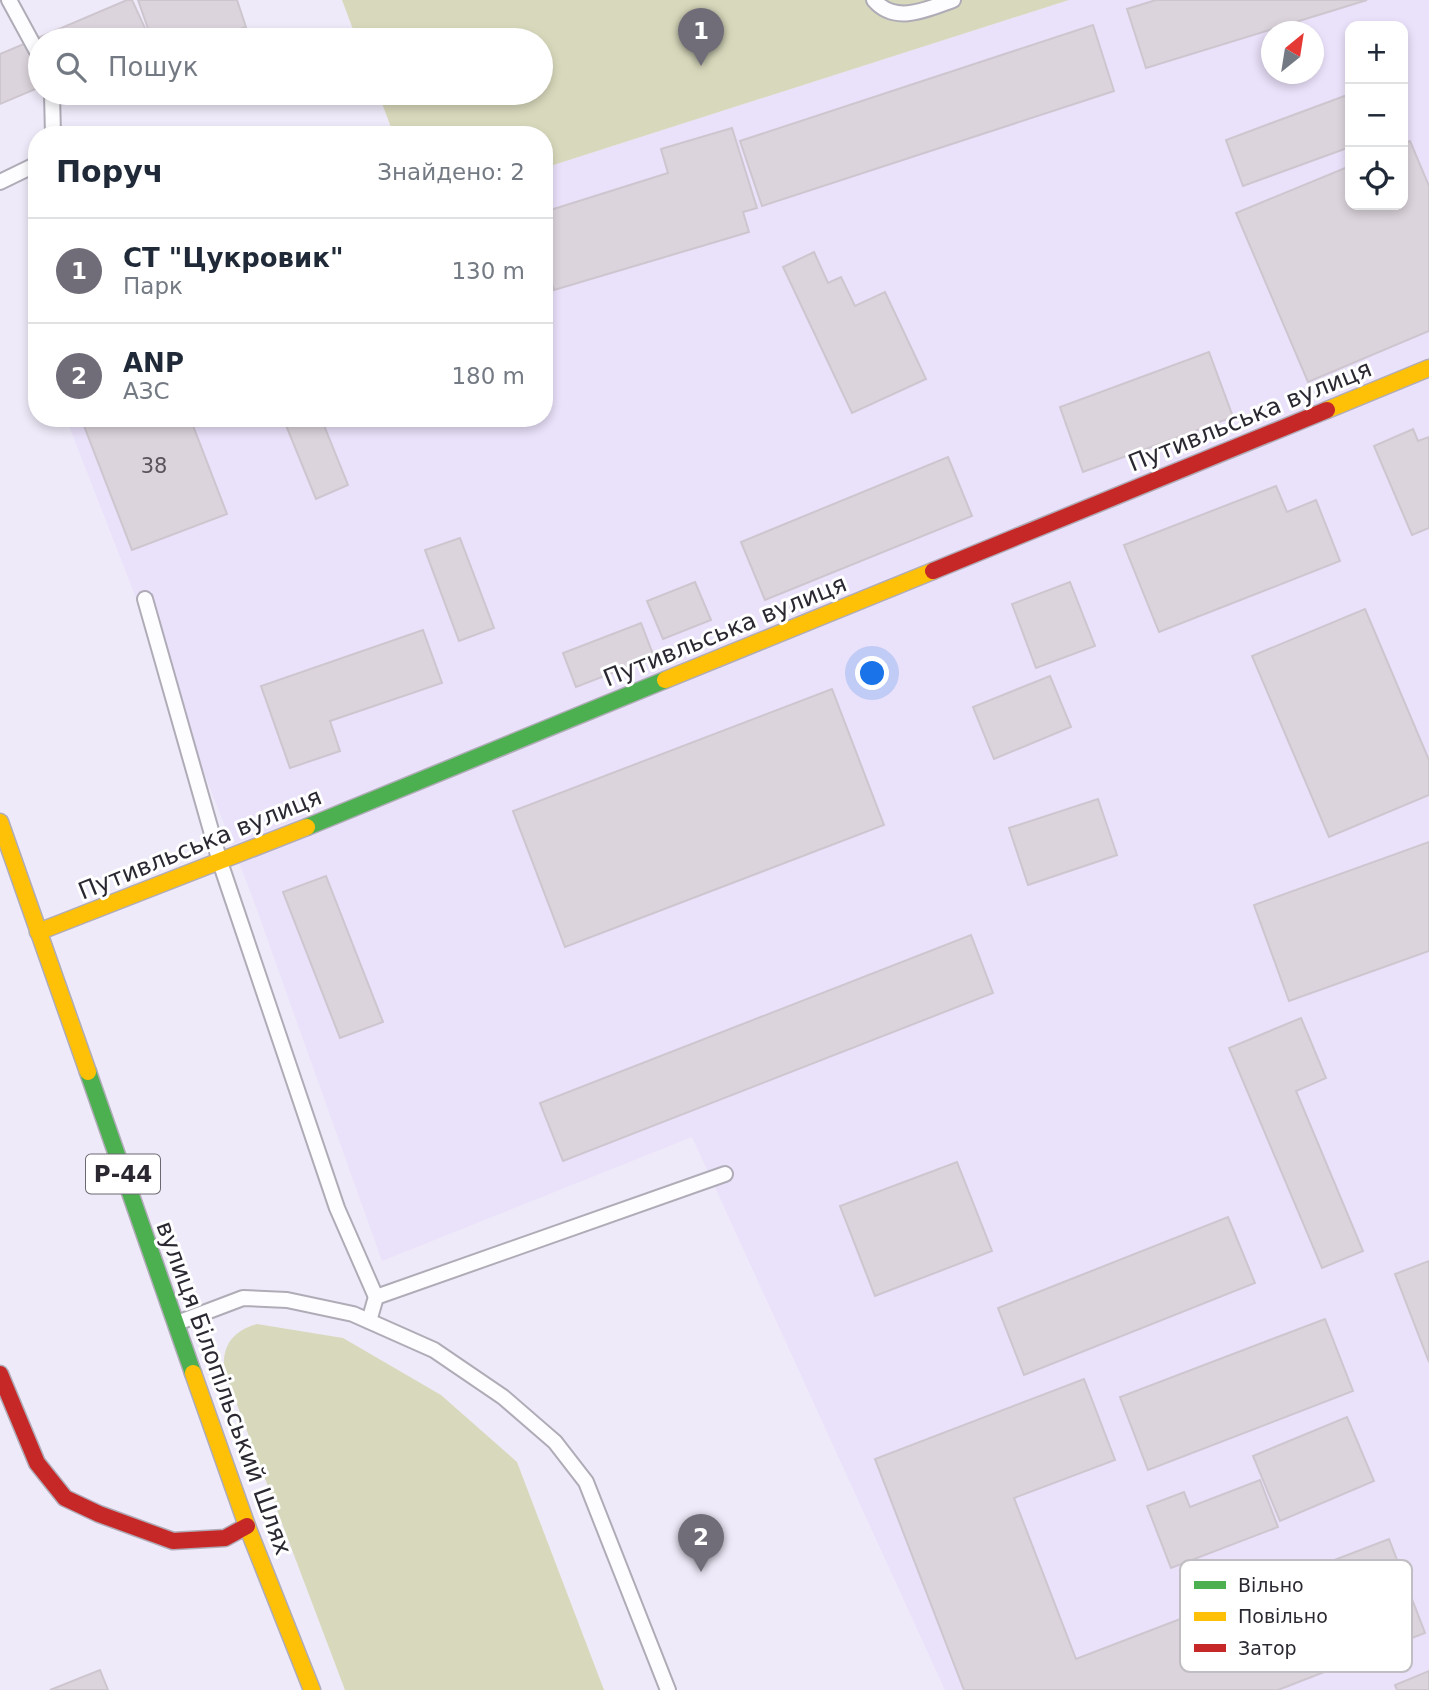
<!DOCTYPE html>
<html lang="uk">
<head>
<meta charset="utf-8">
<style>
	:root { --surface:#fff; --page:#f2f2f3; --text:#1f2937; --muted:#747a83; --line:#e0e1e3; --accent:#706c78 }
	body { margin:0; font-family:"DejaVu Sans",sans-serif; background:var(--page); color:var(--text) }
	.controls { position:absolute; right:21px; top:21px; display:grid; overflow:hidden; border-radius:14px; box-shadow:0 4px 10px #0003 }
	.controls button { width:63px; height:63px; display:grid; place-items:center; padding:0; border:0; border-bottom:2px solid var(--line); background:var(--surface); color:var(--text); font:35px sans-serif }
	.compass { position:absolute; left:1261px; top:21px; width:63px; height:63px; border-radius:50%; background:var(--surface); box-shadow:0 4px 10px #0003; rotate:30deg }
	.you { position:absolute; left:873px; top:674px; width:24px; height:24px; margin:-18px; border:5px solid #fff; border-radius:50%; background:#1a73e8; box-shadow:0 0 0 10px #1a73e833 }
	.badge { display:grid; place-items:center; width:46px; height:46px; border-radius:50%; background:var(--accent); color:#fff; font-size:23px; font-weight:700 }
	.pin { position:absolute; translate:-50% -58px; filter:drop-shadow(0 2px 4px #0008) }
	.pin::after { content:''; position:absolute; top:37px; width:24px; height:21px; background:inherit; clip-path:polygon(0 0,100% 0,50% 100%) }
	.list { margin:0; padding:0; list-style:none }
	h2 { display:flex; justify-content:space-between; align-items:center; height:91px; margin:0; padding:0 28px; font-size:30px }
	h2 small { font-size:23px; font-weight:400; color:var(--muted) }
	.list li { display:grid; grid-template-columns:46px 1fr auto; gap:21px; align-items:center; box-sizing:border-box; height:105px; padding:0 28px; border-top:2px solid var(--line) }
	.list b { display:block; font-size:26px; white-space:nowrap }
	.list p { margin:0; font-size:23px; white-space:nowrap; color:var(--muted) }
	.list em { font-size:23px; font-style:normal; color:var(--muted) }
	.icon { flex:none; width:38px; height:38px; fill:none; stroke:currentColor; stroke-width:2; stroke-linecap:round; stroke-linejoin:round }
	.map { position:relative; flex:none; width:1429px; height:1690px; overflow:hidden }
	.search { position:absolute; background:var(--surface); box-shadow:0 4px 10px #0003; left:28px; top:28px; width:525px; height:77px; display:flex; align-items:center; gap:18px; box-sizing:border-box; padding:0 24px; border-radius:38px; color:var(--muted); font-size:26px }
	.panel { position:absolute; background:var(--surface); box-shadow:0 4px 10px #0003; left:28px; top:126px; width:525px; height:301px; border-radius:28px }
	.map>svg:first-child { display:block }
</style>
</head>
<body>
<div class="map">
<svg width="1429" height="1690" viewBox="0 0 1429 1690">
	<rect width="100%" height="100%" fill="#efeaf9"/>
	<path fill="#eae1fa" fill-rule="evenodd" d="M 1069,0 L 1429,0 L 1429,1690 L 945,1690 L 692,1137 L 382,1261 L 252,896 L 66,418 L 544,418 L 544,168 ZM 1350,26 L 1403,26 L 1403,205 L 1350,205 ZM 1272,32 L 1314,32 L 1314,74 L 1272,74 Z"/>
	<g fill="#d8d9bc">
		<path d="M 342,0 L 1069,0 L 544,168 L 544,135 L 394,135 L 378,93 L 541,93 L 541,40 L 357,40 Z"/>
		<path d="M 257,1324 L 343,1338 L 441,1395 L 517,1462 L 604,1690 L 345,1690 L 224,1370 C 222,1345 233,1331 257,1324 Z"/>
	</g>
	<g fill="#dcd4dc" stroke="#cec6cf" stroke-width="2">
		<path d="M 127,0 L 132,0 L 150,39 L 40,40 L 40,87 L 0,104 L 0,54 Z"/>
		<path d="M 138,0 L 237,0 L 246,27 L 206,40 L 152,40 Z"/>
		<path d="M 1156,0 L 1367,0 L 1146,68 L 1127,9 Z"/>
		<path d="M 1093,25 L 1114,91 L 762,206 L 740,141 Z"/>
		<path d="M 1350,94 L 1350,147 L 1243,186 L 1226,140 Z"/>
		<path d="M 732,128 L 757,208 L 743,212 L 749,232 L 554,290 L 544,258 L 544,212 L 668,173 L 661,149 Z"/>
		<path d="M 1410,141 L 1429,186 L 1429,331 L 1308,382 L 1236,213 L 1350,166 L 1350,205 L 1403,205 L 1403,144 Z"/>
		<path d="M 814,252 L 828,283 L 841,277 L 855,306 L 885,292 L 926,379 L 852,413 L 783,267 Z"/>
		<path d="M 1209,352 L 1233,417 L 1083,472 L 1060,407 Z"/>
		<path d="M 81,418 L 190,418 L 227,514 L 132,550 Z"/>
		<path d="M 283,418 L 321,418 L 348,485 L 316,499 Z"/>
		<path d="M 1413,429 L 1418,441 L 1429,437 L 1429,528 L 1412,535 L 1374,446 Z"/>
		<path d="M 948,457 L 972,516 L 765,600 L 741,542 Z"/>
		<path d="M 1276,486 L 1287,512 L 1316,500 L 1340,561 L 1159,632 L 1124,545 Z"/>
		<path d="M 460,538 L 494,628 L 459,641 L 425,550 Z"/>
		<path d="M 695,582 L 711,620 L 663,639 L 647,601 Z"/>
		<path d="M 1070,582 L 1095,646 L 1036,668 L 1012,604 Z"/>
		<path d="M 1365,609 L 1429,760 L 1429,795 L 1329,837 L 1252,656 Z"/>
		<path d="M 641,623 L 654,657 L 576,687 L 563,653 Z"/>
		<path d="M 423,630 L 442,683 L 330,721 L 340,751 L 290,768 L 261,686 Z"/>
		<path d="M 1050,676 L 1071,727 L 994,759 L 973,707 Z"/>
		<path d="M 832,689 L 884,825 L 565,947 L 513,811 Z"/>
		<path d="M 1098,799 L 1117,855 L 1028,885 L 1009,828 Z"/>
		<path d="M 1429,842 L 1429,951 L 1289,1001 L 1254,905 Z"/>
		<path d="M 326,876 L 383,1022 L 340,1038 L 283,892 Z"/>
		<path d="M 971,935 L 993,993 L 563,1161 L 540,1103 Z"/>
		<path d="M 1301,1018 L 1326,1078 L 1296,1091 L 1363,1251 L 1322,1268 L 1229,1048 Z"/>
		<path d="M 957,1162 L 992,1251 L 875,1296 L 840,1206 Z"/>
		<path d="M 1228,1217 L 1255,1283 L 1024,1375 L 998,1308 Z"/>
		<path d="M 1429,1261 L 1429,1362 L 1395,1274 Z"/>
		<path d="M 1325,1319 L 1353,1391 L 1148,1470 L 1120,1397 Z"/>
		<path d="M 1084,1379 L 1115,1460 L 1014,1498 L 1076,1659 L 1389,1539 L 1425,1633 L 1278,1690 L 964,1690 L 875,1459 Z"/>
		<path d="M 1347,1417 L 1374,1481 L 1280,1521 L 1253,1456 Z"/>
		<path d="M 1260,1480 L 1278,1527 L 1171,1568 L 1147,1506 L 1184,1492 L 1190,1507 Z"/>
		<path d="M 100,1670 L 108,1690 L 50,1690 Z"/>
		<path d="M 1429,1671 L 1429,1690 L 1397,1690 L 1395,1685 Z"/>
	</g>
	<g fill="none" stroke-linecap="round" stroke-linejoin="round">
		<defs>
			<g id="lane">
				<path d="M 9,0 L 40,57"/>
				<path d="M 874,0 C 895,25 928,9 953,0"/>
				<path d="M 52,93 L 53,135"/>
				<path d="M 0,182 L 37,164"/>
				<path d="M 145,599 L 220,862 L 337,1208 L 376,1297"/>
				<path d="M 369,1321 L 376,1297 L 725,1174"/>
				<path d="M 177,1323 L 243,1298 L 287,1300 L 353,1314 L 434,1350 L 503,1397 L 555,1442 L 586,1482 L 668,1690"/>
			</g>
			<g id="fast">
				<path d="M 307,827 L 665,680"/>
				<path d="M 88,1072 L 193,1373"/>
			</g>
			<g id="slow">
				<path d="M 1327,410 L 1429,368"/>
				<path d="M 665,680 L 933,571"/>
				<path d="M 0,822 L 88,1072"/>
				<path d="M 38,932 L 307,827"/>
				<path d="M 193,1373 L 247,1526 L 312,1690"/>
			</g>
			<g id="jam">
				<path d="M 933,571 L 1327,410"/>
				<path d="M 0,1374 L 37,1463 L 65,1498 L 99,1514 L 173,1541 L 225,1538 L 247,1526"/>
			</g>
		</defs>
		<use href="#lane" stroke="#b0acb7" stroke-width="18"/>
		<use href="#fast" stroke="#b0acb7" stroke-width="19"/>
		<use href="#slow" stroke="#b0acb7" stroke-width="19"/>
		<use href="#jam" stroke="#b0acb7" stroke-width="19"/>
		<use href="#lane" stroke="#fdfcfe" stroke-width="14"/>
		<use href="#fast" stroke="#4caf50" stroke-width="16"/>
		<use href="#slow" stroke="#ffc107" stroke-width="16"/>
		<use href="#jam" stroke="#c62828" stroke-width="16"/>
	</g>
	<g text-anchor="middle" dominant-baseline="central" stroke-width="6" stroke-linejoin="round" paint-order="stroke">
		<g font-size="21" fill="#58535c">
			<text x="154" y="466">38</text>
		</g>
		<rect fill="#fff" stroke="#6b6870" stroke-width="2" x="86" y="1154.5" width="74" height="39" rx="5"/>
		<g font-size="23" font-weight="bold" fill="#2c2832">
			<text x="123" y="1174">Р-44</text>
		</g>
		<g font-size="24" fill="#2c2832" stroke="#fff">
			<text transform="translate(1250 416) rotate(-22)">Путивльська вулиця</text>
			<text transform="translate(725 631) rotate(-22)">Путивльська вулиця</text>
			<text transform="translate(200 844) rotate(-22)">Путивльська вулиця</text>
			<text transform="translate(224 1388) rotate(70)">вулиця Білопільський Шлях</text>
		</g>
	</g>
	<rect x="1180" y="1560" width="232" height="112" rx="10" fill="#fff" stroke="#c0bec2" stroke-width="2"/>
	<rect x="1194" y="1581" width="32" height="8" fill="#4caf50"/>
	<rect x="1194" y="1612" width="32" height="9" fill="#ffc107"/>
	<rect x="1194" y="1644" width="32" height="8" fill="#c62828"/>
	<g font-size="19" fill="#2c2832">
		<text x="1238" y="1592">Вільно</text>
		<text x="1238" y="1623">Повільно</text>
		<text x="1238" y="1655">Затор</text>
	</g>
</svg>
<div class="controls">
<button>+</button>
<button>−</button>
<button><svg class="icon" aria-label="locate" viewBox="0 0 24 24"><circle cx="12" cy="12" r="6"/><path d="M12 2v4M12 18v4M2 12h4M18 12h4"/></svg></button>
</div>
<svg class="compass" viewBox="-18 -18 36 36"><path d="M0-13l5 13h-10z" fill="#e53935"/><path d="M0 13l5-13h-10z" fill="#747a83"/></svg>
<div class="you"></div>
<div class="pin badge" style="left:701px;top:66px">1</div>
<div class="pin badge" style="left:701px;top:1572px">2</div>
<div class="search"><svg class="icon" aria-label="search" viewBox="0 0 24 24"><circle cx="10" cy="10" r="6"/><path d="M15 15l6 6"/></svg>Пошук</div>
<section class="panel">
<h2>Поруч<small>Знайдено: 2</small></h2>
<ul class="list">
<li><span class="badge">1</span><div><b>СТ &quot;Цукровик&quot;</b><p>Парк</p></div><em>130 m</em></li>
<li><span class="badge">2</span><div><b>ANP</b><p>АЗС</p></div><em>180 m</em></li>
</ul>
</section>
</div>
</body>
</html>
